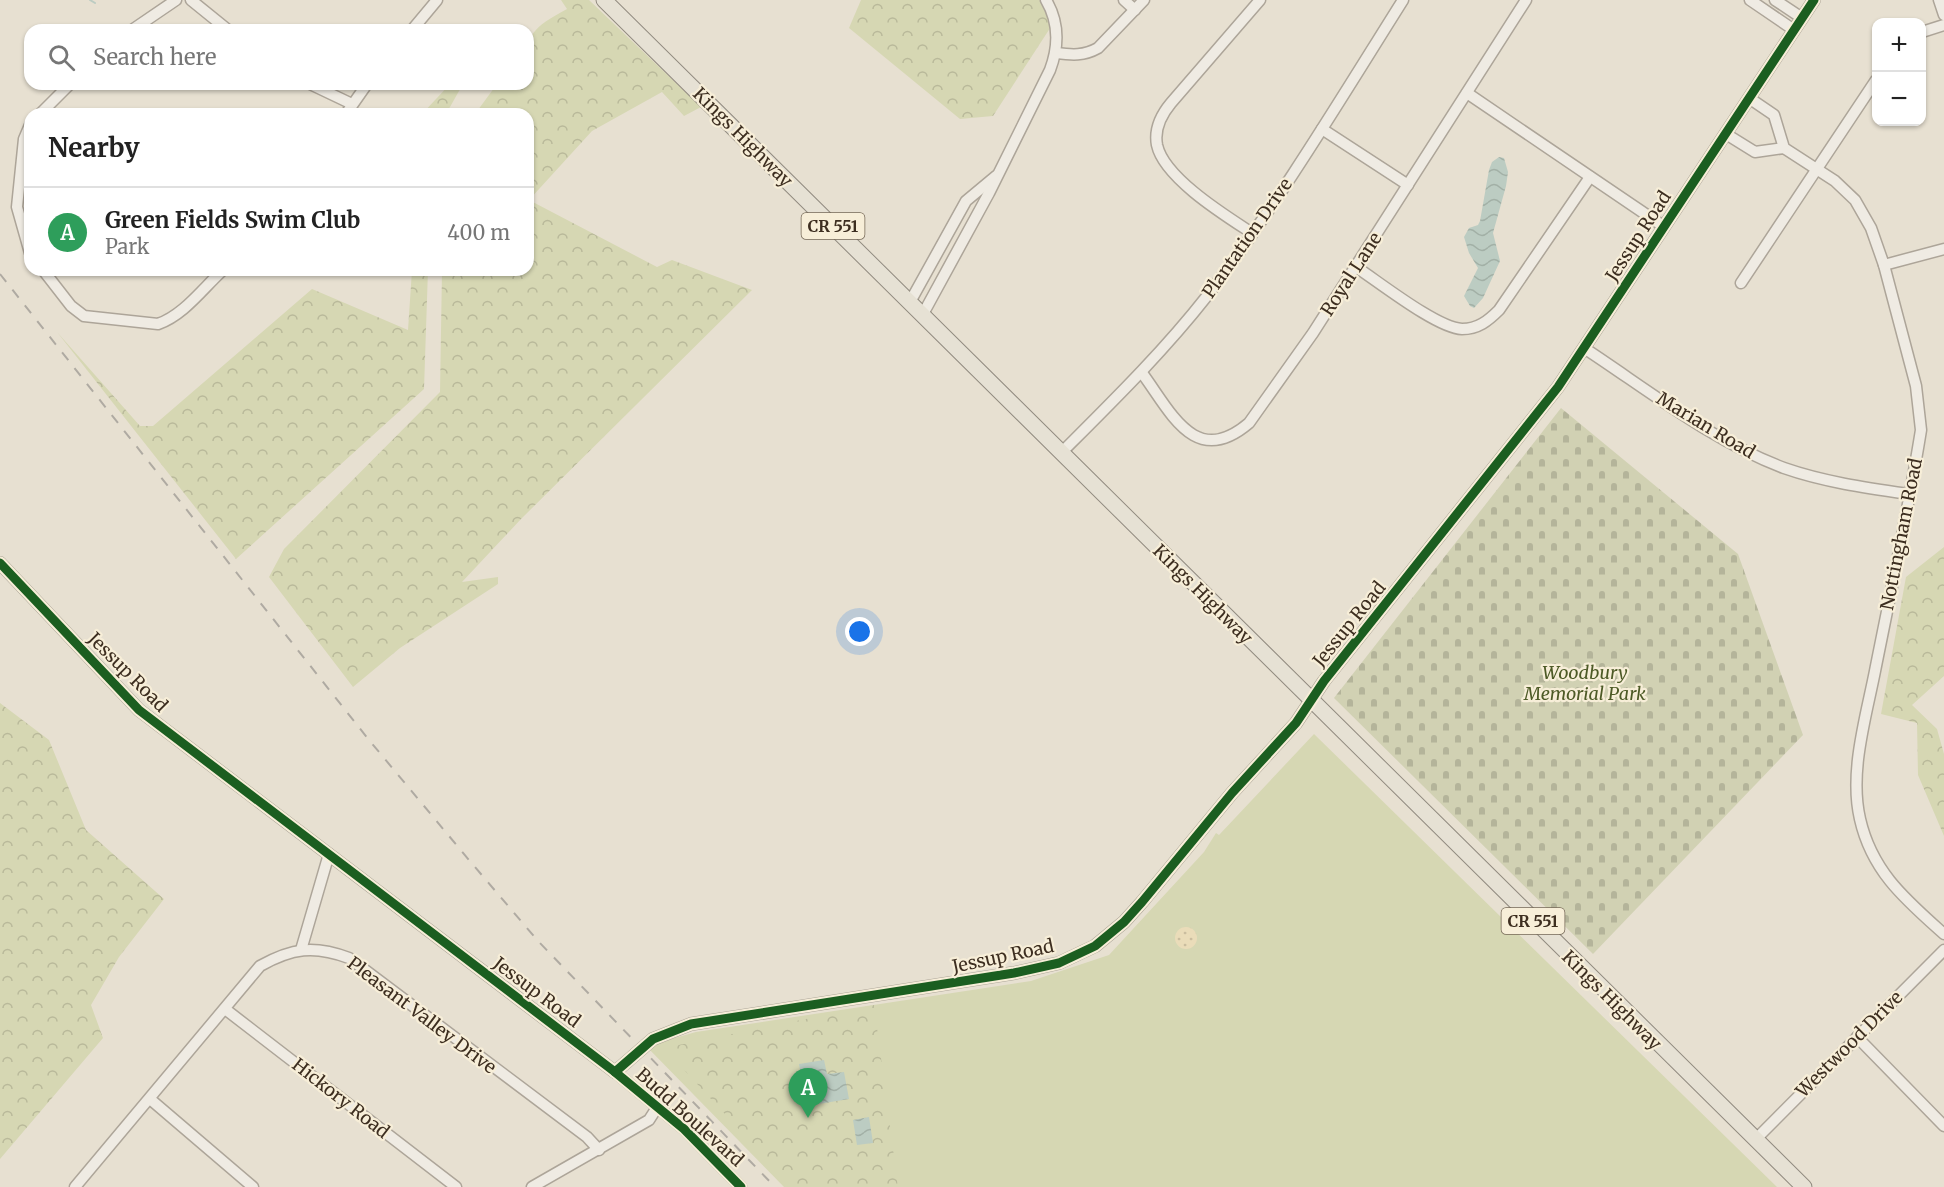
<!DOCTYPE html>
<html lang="en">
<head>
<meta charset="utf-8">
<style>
	:root { --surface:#fff; --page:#f2f2f2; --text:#222; --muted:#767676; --line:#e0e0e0; --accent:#7c3aed }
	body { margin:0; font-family:Merriweather,serif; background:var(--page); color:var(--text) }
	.controls { position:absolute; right:18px; top:18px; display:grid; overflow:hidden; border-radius:12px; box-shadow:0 2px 4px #0004 }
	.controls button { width:54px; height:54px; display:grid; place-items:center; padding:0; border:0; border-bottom:2px solid var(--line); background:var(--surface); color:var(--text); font:30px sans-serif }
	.you { position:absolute; left:860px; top:632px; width:21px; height:21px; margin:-15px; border:4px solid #fff; border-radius:50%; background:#1a73e8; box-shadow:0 0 0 9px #1a73e833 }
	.badge { display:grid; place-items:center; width:39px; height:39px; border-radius:50%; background:var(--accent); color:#fff; font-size:20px; font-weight:700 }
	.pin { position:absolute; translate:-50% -50px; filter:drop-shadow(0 2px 3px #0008) }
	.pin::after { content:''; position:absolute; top:32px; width:21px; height:18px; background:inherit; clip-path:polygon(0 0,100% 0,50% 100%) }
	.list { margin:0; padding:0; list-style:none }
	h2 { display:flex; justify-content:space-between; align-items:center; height:78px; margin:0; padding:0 24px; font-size:26px }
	h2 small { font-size:20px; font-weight:400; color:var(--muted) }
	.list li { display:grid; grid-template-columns:39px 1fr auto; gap:18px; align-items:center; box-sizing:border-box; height:90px; padding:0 24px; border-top:2px solid var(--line) }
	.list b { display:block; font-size:22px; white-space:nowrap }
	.list p { margin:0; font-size:20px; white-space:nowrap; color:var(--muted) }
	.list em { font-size:20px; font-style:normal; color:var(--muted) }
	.icon { flex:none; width:33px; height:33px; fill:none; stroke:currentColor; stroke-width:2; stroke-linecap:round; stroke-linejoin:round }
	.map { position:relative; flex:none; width:1944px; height:1187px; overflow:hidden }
	.search { position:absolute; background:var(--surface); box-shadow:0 2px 4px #0004; left:24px; top:24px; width:510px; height:66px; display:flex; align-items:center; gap:15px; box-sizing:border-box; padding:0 21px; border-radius:18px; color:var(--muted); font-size:22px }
	.panel { position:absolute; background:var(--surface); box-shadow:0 2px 4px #0004; left:24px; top:108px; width:510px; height:168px; border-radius:18px }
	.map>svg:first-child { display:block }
</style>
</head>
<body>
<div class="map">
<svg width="1944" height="1187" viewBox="0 0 1944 1187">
	<defs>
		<pattern id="forest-crowns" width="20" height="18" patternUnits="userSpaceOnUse" patternTransform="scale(1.5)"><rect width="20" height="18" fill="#d6d7b3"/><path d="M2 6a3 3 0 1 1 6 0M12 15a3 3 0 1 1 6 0" fill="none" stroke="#b9b99a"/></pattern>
		<pattern id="sand-dots" width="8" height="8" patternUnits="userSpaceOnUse" patternTransform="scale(1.5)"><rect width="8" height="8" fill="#eadcb9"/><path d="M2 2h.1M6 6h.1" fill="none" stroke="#cabd9f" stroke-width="1.8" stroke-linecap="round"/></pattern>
		<pattern id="cemetery-stones" width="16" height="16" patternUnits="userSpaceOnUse" patternTransform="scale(1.5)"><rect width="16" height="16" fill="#d1d1b3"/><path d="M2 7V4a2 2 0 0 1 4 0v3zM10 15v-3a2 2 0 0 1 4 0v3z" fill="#b4b49a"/></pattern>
		<pattern id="water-waves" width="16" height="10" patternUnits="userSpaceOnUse" patternTransform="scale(1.5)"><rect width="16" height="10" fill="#bcccc2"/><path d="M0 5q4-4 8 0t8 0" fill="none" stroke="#a2b0a6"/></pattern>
	</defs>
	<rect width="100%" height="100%" fill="#e7e0d1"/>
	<path fill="#d6d7b3" d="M 1314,734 L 1777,1187 L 784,1187 L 646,1046 L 696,1032 L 1031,981 L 1109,955 L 1204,852 L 1216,833 L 1219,835 Z"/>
	<g fill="url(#forest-crowns)">
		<path d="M 561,0 L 589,0 L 701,107 L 684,116 L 662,92 L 592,131 L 529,200 L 657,267 L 672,260 L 752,290 L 521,519 L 462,582 L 498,577 L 498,584 L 400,648 L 353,687 L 269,577 L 284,549 L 440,392 L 442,270 L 528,270 L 528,114 L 475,114 L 497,84 L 528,84 C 528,36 523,33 567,9 Z"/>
		<path d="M 861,0 L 1045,0 L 1056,19 L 993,116 L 960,119 L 849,28 Z"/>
		<path d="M 450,84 L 463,84 L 446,114 L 422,114 Z"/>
		<path d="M 412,270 L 428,270 L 424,389 L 236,559 L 57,332 L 140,426 L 153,426 L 312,289 L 408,330 Z"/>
		<path d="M 1944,547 L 1944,676 L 1912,705 L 1937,729 L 1944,754 L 1944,836 L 1918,775 L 1917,723 L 1881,714 L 1906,577 Z"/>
		<path d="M 0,703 L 49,740 L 86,830 L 164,899 L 119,957 L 91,1005 L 103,1038 L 0,1159 Z"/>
		<path d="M 874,1005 L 898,1187 L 792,1187 L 664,1048 Z"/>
	</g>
	<circle fill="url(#sand-dots)" cx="1186" cy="938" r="11"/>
	<path fill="url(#cemetery-stones)" d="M 1561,408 L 1738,554 L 1803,735 L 1593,954 L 1334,698 Z"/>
	<g fill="url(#water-waves)">
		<path d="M 1499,157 L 1504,158 L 1508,172 L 1506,186 L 1493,233 L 1500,261 L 1483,298 L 1474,308 L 1470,306 L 1464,296 L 1478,268 L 1469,253 L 1464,237 L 1469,228 L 1478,225 L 1480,221 L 1489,170 L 1492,162 Z"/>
		<path d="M 824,1060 L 827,1074 L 844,1072 L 849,1099 L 806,1106 L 799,1064 Z"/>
		<path d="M 869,1117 L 873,1143 L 857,1145 L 853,1120 Z"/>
	</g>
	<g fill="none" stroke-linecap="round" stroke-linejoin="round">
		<path stroke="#bcccc2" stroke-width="2" d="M 90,0 L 95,3"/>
		<defs>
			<g id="minor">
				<path d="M 191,0 L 228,30"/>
				<path d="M 1124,0 L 1135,10"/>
				<path d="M 1750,0 L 1794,30"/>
				<path d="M 1775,0 L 1802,18"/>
				<path d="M 1939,0 L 1944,15"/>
				<path d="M 132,30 L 176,0"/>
				<path d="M 412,30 L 437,0"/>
				<path d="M 1922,32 L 1944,25"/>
				<path d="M 1056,53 C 1072,55 1084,56 1098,48 L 1144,0"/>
				<path d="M 310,84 L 352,104"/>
				<path d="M 1467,93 L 1663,226"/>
				<path d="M 1749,98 L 1774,115 L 1784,148 L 1835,181 L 1855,200 L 1871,228 L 1884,265 L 1916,386 L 1921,430 C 1908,511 1891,591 1875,671 C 1866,717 1849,772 1860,819 C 1872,872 1906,900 1944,934"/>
				<path d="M 40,114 L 70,84"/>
				<path d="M 346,114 L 367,84"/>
				<path d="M 30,125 L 24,139 L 17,207 L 30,253"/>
				<path d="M 1322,129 L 1408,185"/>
				<path d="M 1726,134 L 1755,152 L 1784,148"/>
				<path d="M 1252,233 C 1226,216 1164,178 1157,145 C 1154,129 1161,115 1171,103 L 1260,0"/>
				<path d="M 1884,265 L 1944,249"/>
				<path d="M 1356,267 C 1379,282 1437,328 1462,329 C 1478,329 1488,321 1499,310 L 1590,177"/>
				<path d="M 43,270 L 71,306 L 84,316 L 158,324 C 184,315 203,288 223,270"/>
				<path d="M 1741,283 L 1876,80"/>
				<path d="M 910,302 L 966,201 L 996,176"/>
				<path d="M 923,314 L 989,193 L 1050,70 C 1059,46 1059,22 1046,0"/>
				<path d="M 1584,348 C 1648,390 1712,441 1784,468 C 1824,482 1867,488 1909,494"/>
				<path d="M 1142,373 C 1171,412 1195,469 1249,423 L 1313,333 L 1526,0"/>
				<path d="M 1062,452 C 1112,402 1163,352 1207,296 C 1279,202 1340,100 1403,0"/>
				<path d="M 301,950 L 329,854"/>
				<path d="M 225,1009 L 456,1187"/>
				<path d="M 1857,1037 L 1944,1126"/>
				<path d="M 615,1072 L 684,1129 L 741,1187"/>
				<path d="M 150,1099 L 253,1187"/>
				<path d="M 1756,1139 L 1944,950"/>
				<path d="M 75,1187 L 260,966 C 292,948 314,945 349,958 L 587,1137 L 599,1150"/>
				<path d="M 532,1187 L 649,1120 L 658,1106"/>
			</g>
			<path id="tertiary" d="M 0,563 L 139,710 L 615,1072 L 653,1039 L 691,1024 L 1014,973 L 1059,963 L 1095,946 L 1124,922 L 1142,902 L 1232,793 L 1296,723 L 1324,681 L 1558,387 L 1814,0"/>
			<path id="primary" d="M 604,0 L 1804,1187"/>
		</defs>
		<use href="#minor" stroke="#ada599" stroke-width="13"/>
		<use href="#tertiary" stroke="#ada599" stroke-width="14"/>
		<use href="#primary" stroke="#928b80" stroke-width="17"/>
		<use href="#minor" stroke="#efebe3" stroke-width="10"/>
		<use href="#tertiary" stroke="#efebe3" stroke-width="12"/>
		<use href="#primary" stroke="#e6e1d4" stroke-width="15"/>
		<path stroke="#afaaa2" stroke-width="2" stroke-dasharray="10 10" stroke-linecap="butt" d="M 0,274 L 369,740 L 469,860 L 538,941 L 775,1187"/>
		<defs>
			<g id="cycleway">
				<path d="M 0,563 L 139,710 L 615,1072 L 684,1129 L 741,1187"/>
				<path d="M 615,1072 L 653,1039 L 691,1024 L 1014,973 L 1059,963 L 1095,946 L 1124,922 L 1142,902 L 1232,793 L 1296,723 L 1324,681 L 1558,387 L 1814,0"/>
			</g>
		</defs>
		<use href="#cycleway" stroke="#f7eed8" stroke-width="13"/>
		<use href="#cycleway" stroke="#1b5e20" stroke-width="9"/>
	</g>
	<g text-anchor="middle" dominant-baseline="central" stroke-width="4.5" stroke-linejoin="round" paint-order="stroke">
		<g fill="#f7eed8" stroke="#756857" stroke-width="1.5">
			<rect x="801.5" y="213" width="63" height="26" rx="4.5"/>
			<rect x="1501.5" y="908" width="63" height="26" rx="4.5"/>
		</g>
		<g font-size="16" font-weight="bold" fill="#3d2e20">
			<text x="833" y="226">CR 551</text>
			<text x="1533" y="921">CR 551</text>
		</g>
		<g font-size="18" fill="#3d2e20" stroke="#f7eed8">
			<text transform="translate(743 137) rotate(45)">Kings Highway</text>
			<text transform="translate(1638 236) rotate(-57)">Jessup Road</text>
			<text transform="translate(1247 238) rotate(-55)">Plantation Drive</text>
			<text transform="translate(1351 274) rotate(-57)">Royal Lane</text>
			<text transform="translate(1706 425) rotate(31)">Marian Road</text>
			<text transform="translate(1901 534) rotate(-79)">Nottingham Road</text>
			<text transform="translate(1203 594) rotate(45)">Kings Highway</text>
			<text transform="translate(1349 624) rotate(-51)">Jessup Road</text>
			<text transform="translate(128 672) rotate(45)">Jessup Road</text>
			<text transform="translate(1003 956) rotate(-12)">Jessup Road</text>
			<text transform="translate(537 992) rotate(37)">Jessup Road</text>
			<text transform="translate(1612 1000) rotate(45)">Kings Highway</text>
			<text transform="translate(422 1015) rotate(37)">Pleasant Valley Drive</text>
			<text transform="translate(1849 1044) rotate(-45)">Westwood Drive</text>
			<text transform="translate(341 1098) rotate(38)">Hickory Road</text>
			<text transform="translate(690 1117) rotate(42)">Budd Boulevard</text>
		</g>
		<g font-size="18" font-style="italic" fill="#4d5a26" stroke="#f7eed8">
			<text x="1585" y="672">Woodbury<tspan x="1585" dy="21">Memorial Park</tspan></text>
		</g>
	</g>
</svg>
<div class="controls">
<button>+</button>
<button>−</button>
</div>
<div class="you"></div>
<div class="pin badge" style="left:808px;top:1118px;background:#2e9e5b">A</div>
<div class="search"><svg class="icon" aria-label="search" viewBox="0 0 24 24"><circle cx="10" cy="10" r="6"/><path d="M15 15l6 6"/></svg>Search here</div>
<section class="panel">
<h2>Nearby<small></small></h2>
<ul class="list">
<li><span class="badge" style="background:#2e9e5b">A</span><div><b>Green Fields Swim Club</b><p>Park</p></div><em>400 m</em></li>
</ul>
</section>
</div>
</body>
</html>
